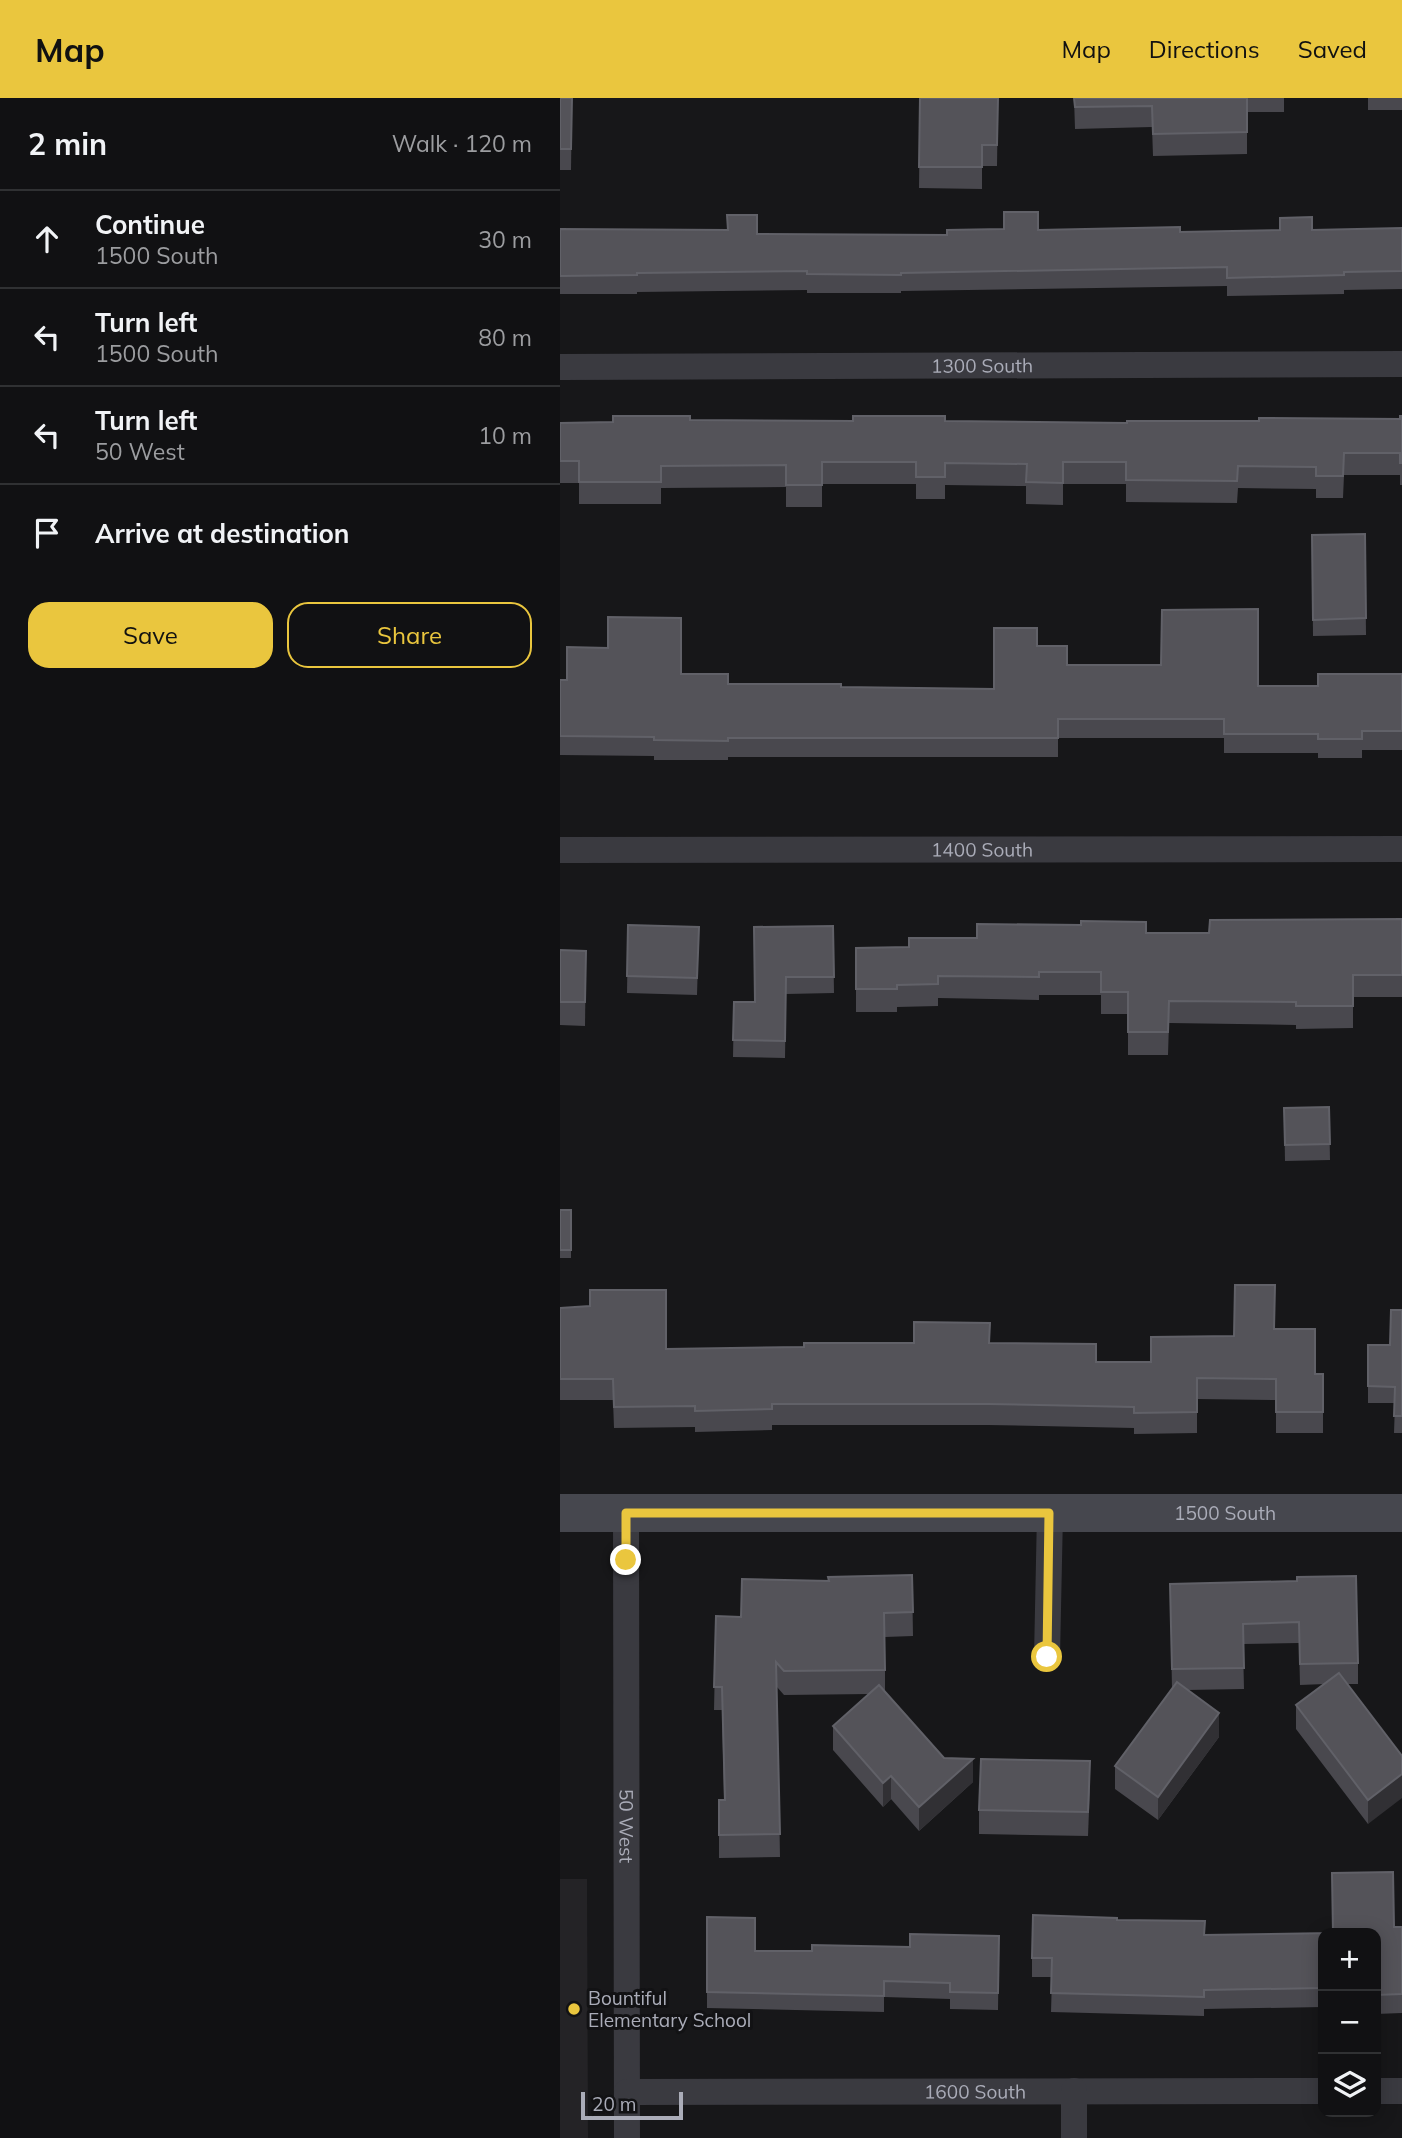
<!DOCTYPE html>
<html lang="en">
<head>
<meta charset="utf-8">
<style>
	:root { --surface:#111113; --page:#1e1f21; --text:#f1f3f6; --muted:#9c9da0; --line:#303133; --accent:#eac63e }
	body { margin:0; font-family:Mulish,sans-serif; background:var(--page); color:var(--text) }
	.controls { position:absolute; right:21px; bottom:21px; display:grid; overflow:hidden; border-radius:14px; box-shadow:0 4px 18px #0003 }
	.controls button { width:63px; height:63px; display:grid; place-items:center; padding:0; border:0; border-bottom:2px solid var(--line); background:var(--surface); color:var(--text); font:35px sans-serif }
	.scale { position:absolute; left:21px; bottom:18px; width:102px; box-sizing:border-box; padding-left:7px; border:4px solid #aaacb8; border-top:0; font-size:19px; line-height:24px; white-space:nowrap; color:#aaacb8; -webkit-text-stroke:5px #121214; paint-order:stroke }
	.stop { position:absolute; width:21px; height:21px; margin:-16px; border:5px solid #eac63e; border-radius:50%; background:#fff }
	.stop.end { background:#eac63e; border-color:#fff; box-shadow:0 2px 7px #0008 }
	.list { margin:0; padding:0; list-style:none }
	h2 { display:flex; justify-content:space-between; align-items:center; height:91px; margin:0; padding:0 28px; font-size:30px }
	h2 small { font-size:23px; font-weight:400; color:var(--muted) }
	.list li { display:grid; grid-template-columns:46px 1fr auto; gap:21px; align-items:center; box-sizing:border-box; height:98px; padding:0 28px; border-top:2px solid var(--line) }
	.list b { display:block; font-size:26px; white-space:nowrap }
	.list p { margin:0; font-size:23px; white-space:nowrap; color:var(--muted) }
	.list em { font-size:23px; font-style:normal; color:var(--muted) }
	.actions { display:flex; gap:14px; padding:21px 28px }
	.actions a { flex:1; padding:16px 0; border:2px solid var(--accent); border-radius:21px; text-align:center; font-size:24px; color:var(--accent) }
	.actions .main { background:var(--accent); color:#111 }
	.icon { flex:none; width:38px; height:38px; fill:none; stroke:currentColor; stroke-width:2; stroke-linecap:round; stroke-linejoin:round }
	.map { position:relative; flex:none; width:842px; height:2040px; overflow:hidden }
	header { display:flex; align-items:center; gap:42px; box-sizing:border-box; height:98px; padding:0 35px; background:var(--accent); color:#111 }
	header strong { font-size:33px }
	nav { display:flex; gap:38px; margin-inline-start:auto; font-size:24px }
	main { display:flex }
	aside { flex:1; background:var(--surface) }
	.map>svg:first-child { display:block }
</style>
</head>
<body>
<header>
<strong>Map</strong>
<nav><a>Map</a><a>Directions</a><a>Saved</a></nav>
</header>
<main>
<aside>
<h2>2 min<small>Walk · 120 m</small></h2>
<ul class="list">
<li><svg class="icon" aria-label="ahead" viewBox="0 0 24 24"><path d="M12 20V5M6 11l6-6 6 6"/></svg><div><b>Continue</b><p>1500 South</p></div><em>30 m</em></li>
<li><svg class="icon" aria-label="left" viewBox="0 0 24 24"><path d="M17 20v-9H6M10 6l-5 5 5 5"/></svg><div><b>Turn left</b><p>1500 South</p></div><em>80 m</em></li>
<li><svg class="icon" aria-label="left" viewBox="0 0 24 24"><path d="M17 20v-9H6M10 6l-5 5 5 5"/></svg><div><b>Turn left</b><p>50 West</p></div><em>10 m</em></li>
<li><svg class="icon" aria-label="arrive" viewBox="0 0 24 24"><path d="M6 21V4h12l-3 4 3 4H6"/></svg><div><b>Arrive at destination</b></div></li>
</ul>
<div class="actions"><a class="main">Save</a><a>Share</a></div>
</aside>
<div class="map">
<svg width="842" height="2040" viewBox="0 0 842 2040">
	<rect width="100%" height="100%" fill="#171719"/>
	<path fill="#242326" d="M 0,1781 L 27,1781 L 28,2040 L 0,2040 Z"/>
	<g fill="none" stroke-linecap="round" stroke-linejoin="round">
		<g stroke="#3a3a40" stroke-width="26">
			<path id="s1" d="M 0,269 L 842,266"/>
			<path id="s2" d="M 0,752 L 842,751"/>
			<path id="s3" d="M 66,1415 L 67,2040"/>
			<path d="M 487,1559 L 490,1415"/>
			<path d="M 816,1993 L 842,1993"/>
			<path id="s4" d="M 67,1994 L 763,1993"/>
			<path d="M 514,2040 L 514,1993"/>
		</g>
		<path stroke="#46474e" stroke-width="38" id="s5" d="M 0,1415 L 842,1415"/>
	</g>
	<g fill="#49484e">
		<path d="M 0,0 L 12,0 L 11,72 L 0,72 Z"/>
		<path d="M 360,0 L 438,0 L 437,68 L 422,68 L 422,91 L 359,90 Z"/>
		<path d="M 514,0 L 724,0 L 724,14 L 687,14 L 687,56 L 593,58 L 592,29 L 515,31 Z"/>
		<rect x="808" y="0" width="34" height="12"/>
		<path d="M 842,130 L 842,191 L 784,192 L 784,196 L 667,198 L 667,188 L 341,193 L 341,195 L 247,195 L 247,192 L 77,194 L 77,196 L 0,196 L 0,131 L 197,136 L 387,137 L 478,132 L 620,134 Z"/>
		<path d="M 842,318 L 842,387 L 840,387 L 840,377 L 784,377 L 783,400 L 756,400 L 756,391 L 678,390 L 677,405 L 566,404 L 566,386 L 503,386 L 503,407 L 466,406 L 466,388 L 385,387 L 385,401 L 356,401 L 356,386 L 262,386 L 262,409 L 226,409 L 226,389 L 101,390 L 101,406 L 19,406 L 19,385 L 0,385 L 0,325 L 130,322 L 567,325 L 840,321 Z"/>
		<path d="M 805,436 L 806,537 L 753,538 L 752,437 Z"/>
		<path d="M 477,548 L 507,567 L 698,588 L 758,588 L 842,576 L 842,652 L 802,652 L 802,660 L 758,660 L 758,655 L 664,655 L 664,640 L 498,640 L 498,659 L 168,659 L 168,662 L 94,662 L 94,658 L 0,657 L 0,582 L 121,576 L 168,586 L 281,589 L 434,591 Z"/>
		<path d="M 842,821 L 842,899 L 793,899 L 793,930 L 736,931 L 736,927 L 609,925 L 608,957 L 568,957 L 568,916 L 541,916 L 541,897 L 479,897 L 479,902 L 378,900 L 378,908 L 337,909 L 337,914 L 296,914 L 296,850 L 349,849 L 417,840 L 586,835 L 649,835 Z"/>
		<path d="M 68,827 L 139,829 L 137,897 L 67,895 Z"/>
		<path d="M 273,828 L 274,895 L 226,896 L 225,960 L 173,959 L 174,904 L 195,904 Z"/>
		<path d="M 0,852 L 26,853 L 25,928 L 0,927 Z"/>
		<path d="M 769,1009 L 770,1062 L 725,1063 L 724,1010 Z"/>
		<rect x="0" y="1112" width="11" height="48"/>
		<path d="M 0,1210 L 106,1251 L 430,1245 L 536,1264 L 591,1264 L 674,1238 L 715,1231 L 755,1276 L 763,1276 L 763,1335 L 716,1335 L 716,1302 L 637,1301 L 637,1335 L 574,1336 L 574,1330 L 428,1327 L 212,1327 L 212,1332 L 135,1334 L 135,1329 L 54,1330 L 53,1302 L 0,1302 Z"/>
		<path d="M 842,1212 L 842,1335 L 834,1335 L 835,1305 L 808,1305 L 808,1247 L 830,1247 Z"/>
		<path d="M 352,1477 L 353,1538 L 325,1539 L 325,1594 L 384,1660 L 413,1684 L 359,1733 L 331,1701 L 323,1709 L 273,1652 L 273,1628 L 310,1596 L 224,1597 L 217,1589 L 220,1759 L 159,1760 L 159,1702 L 164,1702 L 162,1612 L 154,1612 L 156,1518 L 181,1519 L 269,1483 Z"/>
		<path d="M 737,1483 L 798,1565 L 798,1586 L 787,1586 L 842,1658 L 808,1726 L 736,1631 L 736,1607 L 765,1586 L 740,1587 L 739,1545 L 683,1546 L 684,1591 L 627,1592 L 659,1639 L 598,1722 L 555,1691 L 555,1668 L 612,1591 L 610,1486 Z"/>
		<path d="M 530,1687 L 528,1738 L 419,1736 L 419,1712 Z"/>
		<path d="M 147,1819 L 195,1853 L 252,1853 L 350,1849 L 439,1838 L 438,1912 L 390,1911 L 390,1901 L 324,1899 L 324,1914 L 147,1910 Z"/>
		<path d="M 557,1822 L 644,1837 L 773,1835 L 842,1829 L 842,1915 L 816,1916 L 816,1835 L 763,1835 L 763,1909 L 644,1911 L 644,1918 L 491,1914 L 492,1879 L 472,1879 L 472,1860 Z"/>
	</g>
	<g fill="#313034">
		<path d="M 659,1615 L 659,1639 L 598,1722 L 598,1699 Z"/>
		<path d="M 413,1661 L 413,1684 L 359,1733 L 359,1709 Z"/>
		<path d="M 842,1676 L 842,1700 L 808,1726 L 808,1702 Z"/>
		<path d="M 331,1678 L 331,1701 L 323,1709 L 323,1685 Z"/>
	</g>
	<g fill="#545359" stroke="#616168" stroke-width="2">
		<path d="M 0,0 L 12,0 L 11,51 L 0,51 Z"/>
		<path d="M 360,0 L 438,0 L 437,47 L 422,47 L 422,69 L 359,69 Z"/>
		<path d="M 514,0 L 687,0 L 687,34 L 593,36 L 592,8 L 515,9 Z"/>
		<path d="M 444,114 L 478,114 L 478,132 L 620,129 L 620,134 L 720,132 L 720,120 L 752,119 L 752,132 L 842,130 L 842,173 L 784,174 L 784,177 L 667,180 L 667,169 L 341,175 L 341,177 L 247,176 L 247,173 L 77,175 L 77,177 L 0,178 L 0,131 L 168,132 L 167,117 L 197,117 L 197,136 L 387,137 L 387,132 L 444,131 Z"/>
		<path d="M 53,318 L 130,318 L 130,322 L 293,323 L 293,318 L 385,318 L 385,323 L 567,325 L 567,323 L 699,323 L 699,320 L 840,321 L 840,318 L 842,318 L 842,365 L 840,365 L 840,355 L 784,355 L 783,378 L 756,378 L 756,369 L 678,368 L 677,383 L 566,382 L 566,364 L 503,364 L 503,385 L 466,384 L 467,366 L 385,365 L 385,379 L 356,379 L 356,364 L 262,364 L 262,387 L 226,387 L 226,367 L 101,368 L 101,384 L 19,384 L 19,363 L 0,363 L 0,325 L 53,324 Z"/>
		<path d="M 805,436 L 806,520 L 753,522 L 752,437 Z"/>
		<path d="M 698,511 L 698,588 L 758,588 L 758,576 L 842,576 L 842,633 L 802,633 L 802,641 L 758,641 L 758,636 L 664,636 L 664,621 L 498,621 L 498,640 L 168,640 L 168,643 L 94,642 L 94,639 L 0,638 L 0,582 L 7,582 L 7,549 L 48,550 L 48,519 L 121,520 L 121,576 L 168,576 L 168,586 L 281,586 L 281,589 L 434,591 L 434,530 L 477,530 L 477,548 L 507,548 L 507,567 L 601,567 L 602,512 Z"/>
		<path d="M 842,821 L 842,877 L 793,877 L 793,908 L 736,908 L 736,904 L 609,903 L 608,934 L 568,934 L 568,894 L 541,894 L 541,874 L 479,874 L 479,879 L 378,878 L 378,886 L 337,887 L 337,891 L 296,891 L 296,850 L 349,849 L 349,840 L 417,840 L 417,826 L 521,827 L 521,823 L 586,824 L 586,835 L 649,835 L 650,822 Z"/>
		<path d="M 68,827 L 139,829 L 137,880 L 67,878 Z"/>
		<path d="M 273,828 L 274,879 L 226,879 L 225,943 L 173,942 L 174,904 L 195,904 L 194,829 Z"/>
		<path d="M 0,852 L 26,853 L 25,904 L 0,904 Z"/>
		<path d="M 769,1009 L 770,1046 L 725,1047 L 724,1010 Z"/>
		<rect x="0" y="1112" width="11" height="40"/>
		<path d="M 675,1187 L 715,1187 L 714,1231 L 755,1231 L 755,1276 L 763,1276 L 763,1314 L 716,1314 L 716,1281 L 637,1280 L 637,1314 L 574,1315 L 574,1309 L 428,1306 L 212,1306 L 212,1311 L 135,1313 L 135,1308 L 54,1309 L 53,1281 L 0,1281 L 0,1210 L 30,1208 L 30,1192 L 106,1192 L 106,1251 L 244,1249 L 244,1245 L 354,1245 L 354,1224 L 430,1225 L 429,1245 L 536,1246 L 536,1264 L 591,1264 L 591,1239 L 674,1238 Z"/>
		<path d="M 831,1212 L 842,1212 L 842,1318 L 834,1318 L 835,1289 L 808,1288 L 808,1247 L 830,1247 Z"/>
		<path d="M 352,1477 L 353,1514 L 324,1515 L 325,1572 L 224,1573 L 216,1564 L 220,1736 L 159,1737 L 159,1702 L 165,1702 L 162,1589 L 154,1589 L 156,1518 L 181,1519 L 182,1481 L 269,1483 L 268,1479 Z"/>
		<path d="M 796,1478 L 798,1565 L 740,1566 L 739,1524 L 683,1526 L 684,1570 L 612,1571 L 610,1486 L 737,1483 L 737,1479 Z"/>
		<path d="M 779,1575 L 842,1658 L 842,1676 L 808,1702 L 736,1607 Z"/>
		<path d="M 617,1584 L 659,1615 L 598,1699 L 555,1668 Z"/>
		<path d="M 319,1587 L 384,1660 L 413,1661 L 359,1709 L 331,1678 L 323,1685 L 273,1628 Z"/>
		<path d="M 421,1661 L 530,1663 L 528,1714 L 419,1712 Z"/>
		<path d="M 833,1774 L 834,1829 L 842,1829 L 842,1896 L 816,1897 L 816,1835 L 763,1835 L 763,1890 L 644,1892 L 644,1899 L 491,1895 L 492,1860 L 472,1860 L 473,1817 L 557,1820 L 557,1822 L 645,1823 L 644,1837 L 773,1835 L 772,1775 Z"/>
		<path d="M 147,1819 L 195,1820 L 195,1853 L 252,1853 L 252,1847 L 350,1849 L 350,1836 L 439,1838 L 438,1895 L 390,1894 L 390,1885 L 324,1883 L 324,1898 L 147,1894 Z"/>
	</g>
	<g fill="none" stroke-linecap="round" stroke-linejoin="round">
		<path stroke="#eac63e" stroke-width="9" d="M 66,1462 L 66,1415 L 489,1415 L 487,1559"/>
	</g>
	<circle fill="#eac63e" stroke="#121214" stroke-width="2.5" cx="14" cy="1911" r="7"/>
	<g text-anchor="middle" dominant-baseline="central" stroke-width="6" stroke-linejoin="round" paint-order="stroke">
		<g font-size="19" fill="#aaacb8" stroke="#121214">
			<text stroke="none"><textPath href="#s1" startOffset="422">1300 South</textPath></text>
			<text stroke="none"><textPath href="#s2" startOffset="422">1400 South</textPath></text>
			<text stroke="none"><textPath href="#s5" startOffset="665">1500 South</textPath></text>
			<text stroke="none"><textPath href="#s3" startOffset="313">50 West</textPath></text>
			<text stroke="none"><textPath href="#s4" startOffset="348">1600 South</textPath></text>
		</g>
		<g font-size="19" fill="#aaacb8" stroke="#121214" text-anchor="start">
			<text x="28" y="1900">Bountiful<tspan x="28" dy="22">Elementary School</tspan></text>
		</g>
	</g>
</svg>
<div class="controls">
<button>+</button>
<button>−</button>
<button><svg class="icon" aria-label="layers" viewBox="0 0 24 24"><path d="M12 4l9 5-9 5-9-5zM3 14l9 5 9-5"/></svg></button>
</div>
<div class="scale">20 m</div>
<div class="stop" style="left:487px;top:1559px"></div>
<div class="stop end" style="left:66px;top:1462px"></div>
</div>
</main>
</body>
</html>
